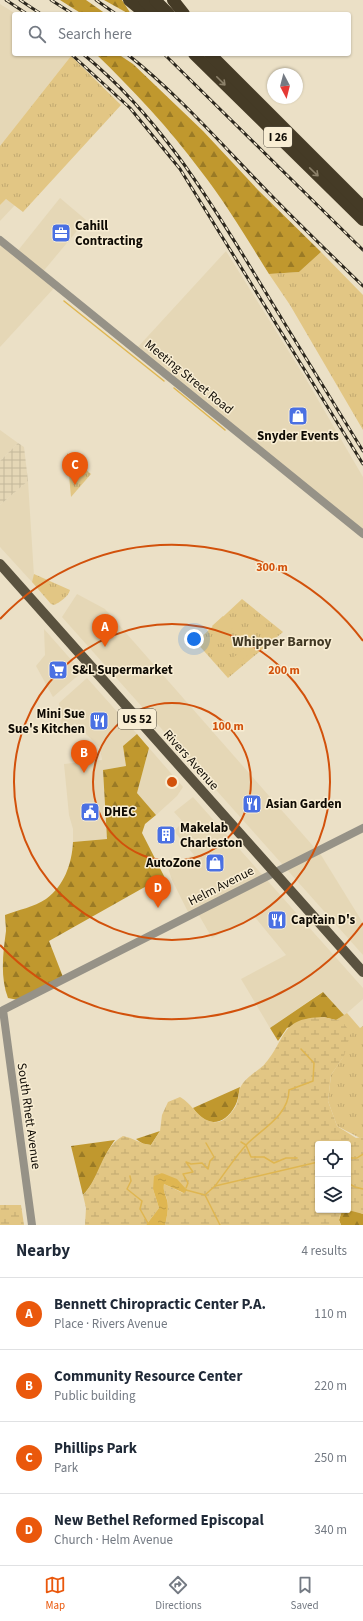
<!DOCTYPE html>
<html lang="en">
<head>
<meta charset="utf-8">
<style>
	:root { --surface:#fff; --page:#f2f2f3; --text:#1f2937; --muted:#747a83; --line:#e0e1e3; --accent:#ea580c }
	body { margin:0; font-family:"Source Sans 3",sans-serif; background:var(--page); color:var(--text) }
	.controls { position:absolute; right:12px; bottom:12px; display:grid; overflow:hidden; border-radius:4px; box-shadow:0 1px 3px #0004 }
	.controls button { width:36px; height:36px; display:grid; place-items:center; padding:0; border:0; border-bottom:1px solid var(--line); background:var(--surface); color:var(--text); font:20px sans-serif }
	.compass { position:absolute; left:267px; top:68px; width:36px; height:36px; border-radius:50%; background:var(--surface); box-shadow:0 1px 3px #0004; rotate:173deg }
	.you { position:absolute; left:194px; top:639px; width:14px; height:14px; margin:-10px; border:3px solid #fff; border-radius:50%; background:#1a73e8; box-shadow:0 0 0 6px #1a73e833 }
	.badge { display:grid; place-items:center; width:26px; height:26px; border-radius:50%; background:var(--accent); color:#fff; font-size:13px; font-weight:700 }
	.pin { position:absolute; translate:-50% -33px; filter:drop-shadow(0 1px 2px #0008) }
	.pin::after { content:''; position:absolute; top:21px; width:14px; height:12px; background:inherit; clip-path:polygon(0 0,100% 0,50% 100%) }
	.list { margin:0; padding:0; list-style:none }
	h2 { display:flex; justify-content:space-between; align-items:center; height:52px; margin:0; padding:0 16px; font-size:17px }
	h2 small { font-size:13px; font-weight:400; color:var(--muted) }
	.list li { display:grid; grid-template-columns:26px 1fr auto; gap:12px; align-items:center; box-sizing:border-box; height:72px; padding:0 16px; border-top:1px solid var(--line) }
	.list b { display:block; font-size:15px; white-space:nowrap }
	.list p { margin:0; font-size:13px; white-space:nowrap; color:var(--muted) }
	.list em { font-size:13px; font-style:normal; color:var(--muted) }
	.icon { flex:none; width:22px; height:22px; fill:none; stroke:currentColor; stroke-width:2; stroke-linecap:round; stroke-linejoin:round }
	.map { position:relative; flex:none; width:363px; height:1225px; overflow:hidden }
	.search { position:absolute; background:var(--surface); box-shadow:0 1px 3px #0004; left:12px; right:12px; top:12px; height:44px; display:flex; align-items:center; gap:10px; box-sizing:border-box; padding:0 14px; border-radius:4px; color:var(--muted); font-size:15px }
	.sheet { height:340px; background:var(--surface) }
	nav { display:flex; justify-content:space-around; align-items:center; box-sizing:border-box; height:56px; border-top:1px solid var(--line); background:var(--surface); font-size:11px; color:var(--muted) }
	nav a { display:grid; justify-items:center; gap:2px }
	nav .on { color:var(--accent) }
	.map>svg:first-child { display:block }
</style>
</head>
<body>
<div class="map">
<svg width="363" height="1225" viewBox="0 0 363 1225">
	<defs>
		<pattern id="industrial-grid" width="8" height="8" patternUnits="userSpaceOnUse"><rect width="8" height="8" fill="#e5d7b6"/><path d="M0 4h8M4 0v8" fill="none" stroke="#c3b79b"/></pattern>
		<pattern id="grass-tufts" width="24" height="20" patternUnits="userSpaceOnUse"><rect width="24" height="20" fill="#e2c684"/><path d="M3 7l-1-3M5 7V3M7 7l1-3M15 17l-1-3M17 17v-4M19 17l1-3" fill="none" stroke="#c1a970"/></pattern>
		<pattern id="forest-firs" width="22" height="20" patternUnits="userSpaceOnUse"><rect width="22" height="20" fill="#c0982e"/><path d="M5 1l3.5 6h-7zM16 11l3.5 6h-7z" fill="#9a7a25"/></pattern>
		<pattern id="wetland-marsh" width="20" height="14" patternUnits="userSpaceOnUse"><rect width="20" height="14" fill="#e2c684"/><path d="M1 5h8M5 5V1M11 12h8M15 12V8" fill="none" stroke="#c1a970"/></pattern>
		<pattern id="water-ripples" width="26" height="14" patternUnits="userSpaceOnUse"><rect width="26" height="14" fill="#dfb651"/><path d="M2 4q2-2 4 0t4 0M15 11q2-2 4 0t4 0" fill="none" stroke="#be9b45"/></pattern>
	</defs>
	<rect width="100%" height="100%" fill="#ebe0c6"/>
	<g fill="#e5d7b6">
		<path d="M 0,4 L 16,14 L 14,14 L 14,54 L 68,54 L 71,56 L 0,146 Z"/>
		<path d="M 60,198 L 86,220 L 41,274 L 16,253 Z"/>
		<path d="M 6,199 L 15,205 L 0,221 L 0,205 Z"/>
		<path d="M 0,244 L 54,288 L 0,347 Z"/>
		<path d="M 226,251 L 306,379 L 363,477 L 363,530 L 137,348 Z"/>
		<path d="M 0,430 L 18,443 L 0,461 Z"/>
		<path d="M 28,481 L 34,576 L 32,582 L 0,547 L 0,505 Z"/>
		<path d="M 77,594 L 105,609 L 321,855 L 363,923 L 363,955 L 62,617 Z"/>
		<path d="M 44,629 L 82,672 L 53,697 L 36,666 L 45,655 Z"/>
		<path d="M 87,678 L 137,734 L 123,746 L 126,766 L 103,770 L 107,839 L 73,842 L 73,829 L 69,815 L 64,764 L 102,760 L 100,748 L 75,723 L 65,732 L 61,727 L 59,703 Z"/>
		<path d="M 149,748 L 183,787 L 177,796 L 156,815 L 137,793 Z"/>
		<path d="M 193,797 L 363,988 L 363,999 L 347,1013 L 344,1015 L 322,992 L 270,1028 L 241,979 L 286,955 L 254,916 L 212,938 L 196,910 L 189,914 L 172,880 L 167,865 L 194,855 L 174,831 L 183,822 L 174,812 Z"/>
	</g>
	<path fill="url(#industrial-grid)" d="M 18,443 L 24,447 L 28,481 L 0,505 L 0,461 Z"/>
	<g fill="url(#grass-tufts)">
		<path d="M 71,56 L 121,105 L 23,212 L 6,199 L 0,205 L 0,146 Z"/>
		<path d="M 321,252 L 363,295 L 363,430 L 290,305 L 269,274 L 299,272 Z"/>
		<path d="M 67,453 L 91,474 L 71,497 Z"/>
		<path d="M 34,574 L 70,590 C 68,597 60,602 54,605 L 51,604 L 32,582 Z"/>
		<path d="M 242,599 L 283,632 L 228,678 L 196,642 Z"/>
		<path d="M 347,1013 L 360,1028 L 363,1026 L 363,1137 L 360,1138 L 337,1126 L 328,1101 L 331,1075 L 343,1057 L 341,1022 L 336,1020 Z"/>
	</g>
	<g fill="url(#forest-firs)">
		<path d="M 60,0 L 86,0 L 106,14 L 82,14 Z"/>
		<path d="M 104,0 L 122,0 L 131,14 L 129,14 Z"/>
		<path d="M 96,54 L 118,54 L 133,64 L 203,131 L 258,190 L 321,252 L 299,272 L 269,274 C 247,239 226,203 200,170 C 169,128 133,90 96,54 Z"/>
		<path d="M 137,734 L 149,748 L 137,793 L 156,815 L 145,824 L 142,833 L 165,878 L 143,888 L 49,941 L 63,977 L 18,1000 L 8,998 C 0,977 3,953 6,931 C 6,925 5,920 5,915 C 18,910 34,907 46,899 C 64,886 72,864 73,842 L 107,839 L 103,770 L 126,766 L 123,746 Z"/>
		<path d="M 323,992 L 344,1015 L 336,1020 L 323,1017 L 287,1028 L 278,1041 L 270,1028 Z"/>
		<path d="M 240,1087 C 239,1093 238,1101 235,1106 C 224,1126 206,1128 193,1108 Z"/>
		<path d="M 160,1131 L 151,1145 L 143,1144 L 136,1139 Z"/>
		<path d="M 115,1140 C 102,1157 98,1180 83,1195 L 71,1146 Z"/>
		<path d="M 352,1209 L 363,1214 L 363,1225 L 341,1225 L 339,1220 L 342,1210 Z"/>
	</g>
	<g fill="url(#wetland-marsh)">
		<path d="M 323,1017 L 341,1021 L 351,1032 L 344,1056 L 331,1075 L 328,1101 L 337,1126 L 356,1138 L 363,1137 L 363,1214 L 348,1210 L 348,1144 L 318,1144 L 318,1210 L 345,1210 L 342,1211 L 339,1220 L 341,1225 L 165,1225 C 167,1217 169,1207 167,1199 C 165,1193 163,1191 164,1184 L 183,1193 L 162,1173 L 153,1189 L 159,1208 L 146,1225 L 85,1225 L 86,1208 L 83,1195 C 100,1178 101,1148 123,1136 C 133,1138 141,1144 151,1145 L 160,1131 L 162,1115 L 168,1102 L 180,1097 C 193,1104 197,1119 213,1122 C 223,1124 231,1114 236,1106 C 239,1100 238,1093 240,1088 C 245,1078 256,1072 264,1065 C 287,1039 279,1018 323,1017 Z"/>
		<path d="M 0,1205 L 21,1205 L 24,1225 L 0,1225 Z"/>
	</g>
	<g fill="#e2c684">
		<path d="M 223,616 L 234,627 L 223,637 L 212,626 Z"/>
		<path d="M 244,649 L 249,654 L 236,666 L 230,660 Z"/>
	</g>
	<path fill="url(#water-ripples)" d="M 162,1173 L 177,1179 L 187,1190 L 184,1193 L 164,1184 C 163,1191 165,1193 167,1200 C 169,1207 167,1217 165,1225 L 146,1225 L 159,1208 L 153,1189 L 154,1176 Z"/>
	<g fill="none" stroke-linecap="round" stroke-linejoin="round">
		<g stroke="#dfb651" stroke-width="1.5">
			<path d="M 64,301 L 164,381"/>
			<path d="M 174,388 L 225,430"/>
			<path d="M 241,1142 L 246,1145 L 251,1157 L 264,1157 L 274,1163 L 286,1158 L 297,1158"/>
			<path d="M 348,1158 L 357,1158 L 363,1154"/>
			<path d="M 130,1176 L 131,1181 L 127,1189 L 142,1201 L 140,1209 L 149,1225"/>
			<path d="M 348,1183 L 355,1187 L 363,1189"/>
			<path d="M 215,1186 C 225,1173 235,1157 247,1144 C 262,1129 289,1115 289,1090 L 313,1081 L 314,1063 L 301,1049"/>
			<path d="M 186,1188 L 188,1183 L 183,1174 L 193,1172 L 186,1162 L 191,1164 L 202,1163 L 208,1169 L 210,1161 L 214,1157 L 206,1143"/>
			<path d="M 186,1190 L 205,1195 L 220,1225"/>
			<path d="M 206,1194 L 215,1186 L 318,1162"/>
		</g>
		<g stroke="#969287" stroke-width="8">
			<path d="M 0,240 L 363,534"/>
			<path d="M 32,1225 L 3,1010 L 363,828"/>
		</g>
		<path stroke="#5a523f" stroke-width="10" d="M 0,564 L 363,972"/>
		<g stroke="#453b26" stroke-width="12">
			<path d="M 129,0 L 146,14"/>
			<path d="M 144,0 L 157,14"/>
			<path d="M 155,0 L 169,14"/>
			<path d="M 173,0 L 184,14"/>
			<path d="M 194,54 L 363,220"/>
			<path d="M 210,54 L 363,207"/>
		</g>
		<defs>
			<g id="rail">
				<path d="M 6,0 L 27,14"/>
				<path d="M 20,0 L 41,14"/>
				<path d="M 51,0 L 73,14"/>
				<path d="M 96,0 L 116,14"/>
				<path d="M 71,54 L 130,108 L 180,169 L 363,464"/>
				<path d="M 83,54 C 158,115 208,197 257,278 C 292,336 328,394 363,451"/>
				<path d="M 127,54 C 179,95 222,145 268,192 C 299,224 331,255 363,286"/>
				<path d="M 164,54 L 363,250"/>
			</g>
		</defs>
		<use href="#rail" stroke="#2c271d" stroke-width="3"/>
		<use href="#rail" stroke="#f8edd3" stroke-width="1.5" stroke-dasharray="4.5" stroke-linecap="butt"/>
	</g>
	<defs><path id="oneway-shaft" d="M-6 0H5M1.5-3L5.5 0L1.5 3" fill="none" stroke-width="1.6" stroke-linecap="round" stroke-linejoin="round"/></defs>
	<g stroke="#8d826b">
		<use href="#oneway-shaft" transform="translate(221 81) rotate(45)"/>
		<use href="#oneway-shaft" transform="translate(314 172) rotate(44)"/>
	</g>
	<g fill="none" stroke="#d2510b" stroke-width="2">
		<circle cx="172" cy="782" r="79"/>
		<circle cx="172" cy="782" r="158"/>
		<path d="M363 923A237 237 0 0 1 0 945M0 619A237 237 0 0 1 363 641"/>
	</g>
	<defs>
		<symbol id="office-square" viewBox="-11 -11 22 22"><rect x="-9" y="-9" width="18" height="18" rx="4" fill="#4a70e3" stroke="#f8edd3"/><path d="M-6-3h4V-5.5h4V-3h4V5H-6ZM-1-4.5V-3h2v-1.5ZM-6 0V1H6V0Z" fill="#fff"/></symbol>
		<symbol id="shop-square" viewBox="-11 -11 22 22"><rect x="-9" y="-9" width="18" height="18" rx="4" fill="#4a70e3" stroke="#f8edd3"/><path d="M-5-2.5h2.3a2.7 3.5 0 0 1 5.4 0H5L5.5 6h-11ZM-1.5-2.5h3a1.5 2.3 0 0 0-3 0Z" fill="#fff"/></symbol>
		<symbol id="supermarket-square" viewBox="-11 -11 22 22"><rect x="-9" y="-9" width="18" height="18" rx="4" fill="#4a70e3" stroke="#f8edd3"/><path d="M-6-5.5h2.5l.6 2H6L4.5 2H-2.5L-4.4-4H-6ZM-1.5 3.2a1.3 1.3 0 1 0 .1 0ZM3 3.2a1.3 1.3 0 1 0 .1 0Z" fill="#fff"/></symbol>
		<symbol id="restaurant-square" viewBox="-11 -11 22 22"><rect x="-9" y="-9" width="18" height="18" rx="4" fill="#4a70e3" stroke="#f8edd3"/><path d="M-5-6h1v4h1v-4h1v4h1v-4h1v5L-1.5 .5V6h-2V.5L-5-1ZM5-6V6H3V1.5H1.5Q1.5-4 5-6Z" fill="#fff"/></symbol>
		<symbol id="civic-square" viewBox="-11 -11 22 22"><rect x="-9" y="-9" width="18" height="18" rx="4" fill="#4a70e3" stroke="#f8edd3"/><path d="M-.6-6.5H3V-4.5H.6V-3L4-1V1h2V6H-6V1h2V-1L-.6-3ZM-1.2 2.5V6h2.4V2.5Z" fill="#fff"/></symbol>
		<symbol id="building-square" viewBox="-11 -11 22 22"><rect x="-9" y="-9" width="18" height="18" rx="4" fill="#4a70e3" stroke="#f8edd3"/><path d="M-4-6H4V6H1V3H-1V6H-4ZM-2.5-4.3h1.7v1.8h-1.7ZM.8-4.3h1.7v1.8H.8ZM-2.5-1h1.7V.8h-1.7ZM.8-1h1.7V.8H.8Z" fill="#fff"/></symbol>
	</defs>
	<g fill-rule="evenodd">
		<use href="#office-square" x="50" y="222" width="22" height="22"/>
		<use href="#shop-square" x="287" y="405" width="22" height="22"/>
		<use href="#supermarket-square" x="47" y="659" width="22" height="22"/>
		<use href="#restaurant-square" x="88" y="710" width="22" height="22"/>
		<use href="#restaurant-square" x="241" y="793" width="22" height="22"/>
		<use href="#civic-square" x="79" y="801" width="22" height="22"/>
		<use href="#building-square" x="155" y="824" width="22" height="22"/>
		<use href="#shop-square" x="204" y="852" width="22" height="22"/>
		<use href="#restaurant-square" x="266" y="909" width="22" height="22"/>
	</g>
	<g text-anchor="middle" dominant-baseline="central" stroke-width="3" stroke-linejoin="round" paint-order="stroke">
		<g fill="#f8edd3" stroke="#554f42" stroke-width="1">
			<rect x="264" y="127" width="28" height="20" rx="3"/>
			<rect x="118" y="709" width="38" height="20" rx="3"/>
		</g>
		<g font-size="12" font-weight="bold" fill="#0f0b04">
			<text x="278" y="137">I 26</text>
			<text x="137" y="719">US 52</text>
		</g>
		<g font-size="13" font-weight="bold" fill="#0f0b04" stroke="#f8edd3" text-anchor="start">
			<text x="75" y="226">Cahill<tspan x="75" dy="15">Contracting</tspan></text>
			<text x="298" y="436" text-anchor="middle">Snyder Events</text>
			<text x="72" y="670">S&amp;L Supermarket</text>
			<text x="85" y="714" text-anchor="end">Mini Sue<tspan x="85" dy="15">Sue's Kitchen</tspan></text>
			<text x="266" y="804">Asian Garden</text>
			<text x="104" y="812">DHEC</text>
			<text x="180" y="828">Makelab<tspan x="180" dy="15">Charleston</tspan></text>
			<text x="201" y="863" text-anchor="end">AutoZone</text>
			<text x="291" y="920">Captain D's</text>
		</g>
		<g font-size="13" fill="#0f0b04" stroke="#f8edd3">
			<text transform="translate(189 377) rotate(39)">Meeting Street Road</text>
			<text transform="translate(191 760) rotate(48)">Rivers Avenue</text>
			<text transform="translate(221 886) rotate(-27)">Helm Avenue</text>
			<text transform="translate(29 1116) rotate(82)">South Rhett Avenue</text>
		</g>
		<g font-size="14" font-weight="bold" fill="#413823" stroke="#f8edd3">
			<text x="282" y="642">Whipper Barnoy</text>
		</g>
	</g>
	<circle cx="172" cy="782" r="6" fill="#d2510b" stroke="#f8edd3" stroke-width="2"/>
	<g font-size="12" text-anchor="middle" font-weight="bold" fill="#d2510b" stroke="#f8edd3" stroke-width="3" stroke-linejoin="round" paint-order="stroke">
		<text x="272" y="571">300 m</text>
		<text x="284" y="674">200 m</text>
		<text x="228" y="730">100 m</text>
	</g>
</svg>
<div class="controls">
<button><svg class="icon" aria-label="locate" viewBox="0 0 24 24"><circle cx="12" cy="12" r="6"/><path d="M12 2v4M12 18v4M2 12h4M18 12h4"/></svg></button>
<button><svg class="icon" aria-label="layers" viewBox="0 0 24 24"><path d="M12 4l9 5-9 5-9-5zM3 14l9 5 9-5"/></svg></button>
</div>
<svg class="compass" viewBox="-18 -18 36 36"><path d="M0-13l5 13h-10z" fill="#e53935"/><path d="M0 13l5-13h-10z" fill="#747a83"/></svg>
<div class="you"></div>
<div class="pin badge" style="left:105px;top:647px">A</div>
<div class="pin badge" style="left:84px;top:773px">B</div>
<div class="pin badge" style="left:75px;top:485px">C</div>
<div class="pin badge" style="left:158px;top:908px">D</div>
<div class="search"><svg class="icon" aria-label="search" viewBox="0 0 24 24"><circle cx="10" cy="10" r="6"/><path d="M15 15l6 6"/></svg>Search here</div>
</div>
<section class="sheet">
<h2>Nearby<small>4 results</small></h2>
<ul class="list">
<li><span class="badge">A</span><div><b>Bennett Chiropractic Center P.A.</b><p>Place · Rivers Avenue</p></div><em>110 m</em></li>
<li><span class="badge">B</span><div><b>Community Resource Center</b><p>Public building</p></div><em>220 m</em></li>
<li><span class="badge">C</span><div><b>Phillips Park</b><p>Park</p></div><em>250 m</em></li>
<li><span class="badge">D</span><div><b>New Bethel Reformed Episcopal</b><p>Church · Helm Avenue</p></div><em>340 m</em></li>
</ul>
</section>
<nav>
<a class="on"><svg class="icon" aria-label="map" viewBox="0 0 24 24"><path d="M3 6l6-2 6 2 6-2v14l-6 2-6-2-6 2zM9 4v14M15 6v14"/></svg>Map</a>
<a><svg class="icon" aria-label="directions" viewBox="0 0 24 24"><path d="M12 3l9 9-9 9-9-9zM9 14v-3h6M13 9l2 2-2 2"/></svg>Directions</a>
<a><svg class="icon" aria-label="saved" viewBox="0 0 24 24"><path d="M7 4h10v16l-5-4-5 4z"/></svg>Saved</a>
</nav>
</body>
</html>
